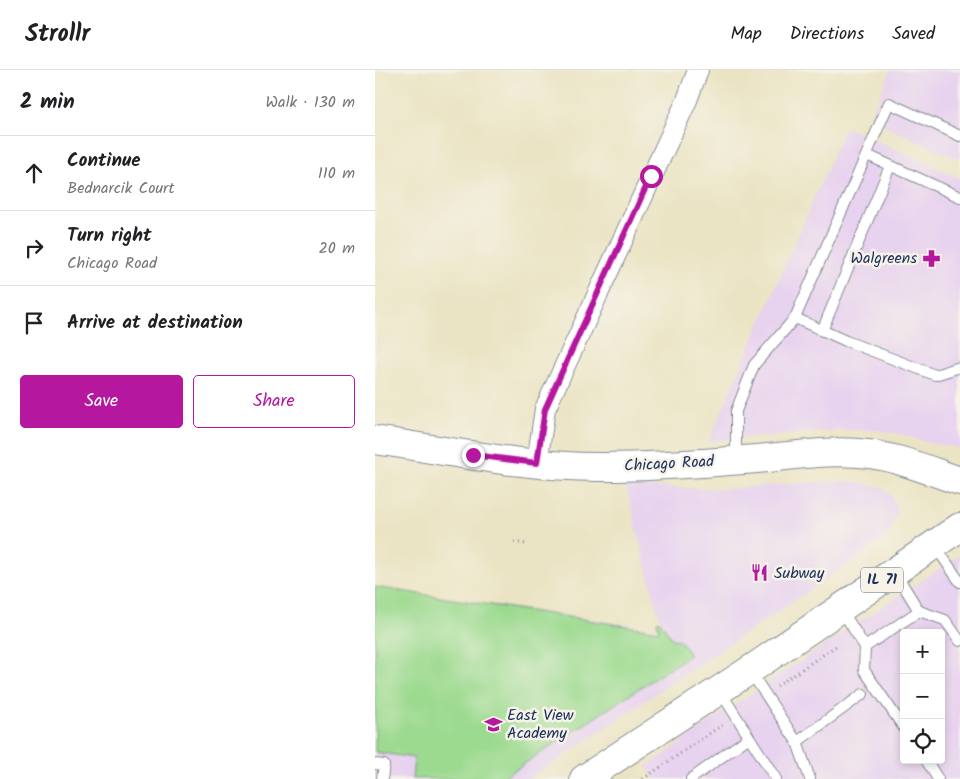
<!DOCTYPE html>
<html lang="en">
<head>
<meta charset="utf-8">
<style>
	:root { --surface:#fff; --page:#f2f2f2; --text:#202124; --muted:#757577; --line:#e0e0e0; --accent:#b5179e }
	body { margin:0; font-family:Kalam,sans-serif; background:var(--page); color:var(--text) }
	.controls { position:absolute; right:15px; bottom:15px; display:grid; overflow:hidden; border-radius:5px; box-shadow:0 2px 8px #0003 }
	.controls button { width:45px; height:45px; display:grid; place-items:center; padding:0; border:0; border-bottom:1px solid var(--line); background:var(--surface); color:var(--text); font:25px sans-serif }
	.stop { position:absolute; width:15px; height:15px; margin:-11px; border:4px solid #b5179e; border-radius:50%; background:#fff }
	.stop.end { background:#b5179e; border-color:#fff; box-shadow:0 1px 5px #0008 }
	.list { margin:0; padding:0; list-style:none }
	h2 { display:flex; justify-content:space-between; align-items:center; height:65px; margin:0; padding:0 20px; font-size:21px }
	h2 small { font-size:16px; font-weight:400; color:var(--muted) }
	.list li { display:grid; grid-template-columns:32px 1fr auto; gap:15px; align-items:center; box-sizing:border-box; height:75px; padding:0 20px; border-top:1px solid var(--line) }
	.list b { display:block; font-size:19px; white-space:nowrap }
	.list p { margin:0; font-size:16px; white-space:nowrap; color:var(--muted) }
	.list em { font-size:16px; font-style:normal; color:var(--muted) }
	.actions { display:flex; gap:10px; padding:15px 20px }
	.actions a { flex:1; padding:11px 0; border:1px solid var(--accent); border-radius:5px; text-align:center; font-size:18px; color:var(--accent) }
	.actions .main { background:var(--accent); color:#fff }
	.icon { flex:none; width:28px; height:28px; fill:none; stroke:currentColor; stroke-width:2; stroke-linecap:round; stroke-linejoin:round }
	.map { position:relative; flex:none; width:585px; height:709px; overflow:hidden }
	header { display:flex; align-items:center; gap:30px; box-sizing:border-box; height:70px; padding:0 25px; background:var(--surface); border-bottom:1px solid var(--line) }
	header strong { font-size:24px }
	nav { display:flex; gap:28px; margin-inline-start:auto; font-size:18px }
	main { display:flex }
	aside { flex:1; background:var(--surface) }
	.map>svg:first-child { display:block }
</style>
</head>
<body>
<header>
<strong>Strollr</strong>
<nav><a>Map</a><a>Directions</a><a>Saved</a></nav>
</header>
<main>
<aside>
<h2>2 min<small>Walk · 130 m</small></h2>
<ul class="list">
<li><svg class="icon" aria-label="ahead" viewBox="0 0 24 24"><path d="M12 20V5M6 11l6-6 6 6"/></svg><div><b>Continue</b><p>Bednarcik Court</p></div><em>110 m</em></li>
<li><svg class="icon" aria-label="right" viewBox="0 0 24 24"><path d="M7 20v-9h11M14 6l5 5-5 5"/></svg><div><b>Turn right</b><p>Chicago Road</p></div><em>20 m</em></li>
<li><svg class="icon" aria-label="arrive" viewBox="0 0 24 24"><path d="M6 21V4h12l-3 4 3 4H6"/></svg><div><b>Arrive at destination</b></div></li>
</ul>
<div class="actions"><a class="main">Save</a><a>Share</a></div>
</aside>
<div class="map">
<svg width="585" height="709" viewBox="0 0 585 709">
	<rect width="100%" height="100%" fill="#f7f3e8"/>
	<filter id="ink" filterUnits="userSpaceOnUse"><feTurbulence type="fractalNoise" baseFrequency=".02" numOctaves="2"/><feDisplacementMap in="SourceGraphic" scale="10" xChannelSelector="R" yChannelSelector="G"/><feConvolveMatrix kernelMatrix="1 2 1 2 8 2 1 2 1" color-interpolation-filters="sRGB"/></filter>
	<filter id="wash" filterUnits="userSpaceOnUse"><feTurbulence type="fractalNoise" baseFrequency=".0096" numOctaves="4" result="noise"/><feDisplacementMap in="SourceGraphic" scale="20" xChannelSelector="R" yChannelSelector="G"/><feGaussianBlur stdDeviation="1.12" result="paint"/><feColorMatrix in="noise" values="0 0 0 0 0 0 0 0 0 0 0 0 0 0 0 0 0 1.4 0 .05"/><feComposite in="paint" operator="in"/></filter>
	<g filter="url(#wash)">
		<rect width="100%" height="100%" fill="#ebe4c4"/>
		<g fill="#e7d2ef" fill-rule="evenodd">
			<path d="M 516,0 L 585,0 L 585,90 L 494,49 Z"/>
			<path d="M 470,57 L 585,108 L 585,378 L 558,374 L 525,364 L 500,360 L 468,360 L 334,371 Z"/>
			<path d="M 459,411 L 482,412 L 507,417 L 517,426 L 522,442 L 516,460 L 493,481 L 154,709 L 0,709 L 0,517 L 292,561 L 301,573 L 284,547 L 251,416 L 346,419 Z"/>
			<path d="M 585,485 L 585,709 L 278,709 L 280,708 L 271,697 L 353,639 ZM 529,563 L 566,563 L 566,690 L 529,690 Z"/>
		</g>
		<path fill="#9cda8f" stroke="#5c8476" d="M 0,517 L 284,561 L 282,551 L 285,551 L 297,569 L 305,570 L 315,585 L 126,709 L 37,709 L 39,688 L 0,682 Z"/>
	</g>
	<g filter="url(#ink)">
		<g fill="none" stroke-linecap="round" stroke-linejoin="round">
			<defs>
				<g id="service">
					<path d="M 492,85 L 585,127"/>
					<path d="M 420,248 L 471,271 L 560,305 L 585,297"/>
					<path d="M 447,261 L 515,96"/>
					<path d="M 361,390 L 361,341 L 379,295 L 420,248 L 514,33 L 585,66"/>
					<path d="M 560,476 L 585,512"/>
					<path d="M 520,502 L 544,541 L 570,550 L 585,571"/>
					<path d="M 466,539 L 490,577 L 489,600 L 529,658"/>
					<path d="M 490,577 L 544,541"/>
					<path d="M 375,601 L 422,672 L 435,709"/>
					<path d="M 345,621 L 401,709"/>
					<path d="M 422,672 L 488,624"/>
					<path d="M 551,690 L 563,709"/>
					<path d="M 0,694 L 9,695 L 7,709"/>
					<path d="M 316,709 L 373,668"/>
				</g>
				<path id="minor" d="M 162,393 L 170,339 L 312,30 L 323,0"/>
				<path id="secondary" d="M 0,370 C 74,381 154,398 229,397 C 280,397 330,393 381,389 C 418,386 457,379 494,384 C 525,388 555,401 585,411"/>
				<path id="primary" d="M 209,709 L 378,598 L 585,457"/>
			</defs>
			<use href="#service" stroke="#838a91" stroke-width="12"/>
			<use href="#minor" stroke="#838a91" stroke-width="22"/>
			<use href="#secondary" stroke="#838a91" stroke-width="30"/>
			<use href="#primary" stroke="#838a91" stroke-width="30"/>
			<g stroke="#838a91" stroke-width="3" stroke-dasharray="1 4" stroke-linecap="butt">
				<path d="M 139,472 L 150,474"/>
				<path d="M 402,616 L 461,576"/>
				<path d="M 268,709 L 350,653"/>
			</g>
			<use href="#service" stroke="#fff" stroke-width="10"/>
			<use href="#minor" stroke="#fff" stroke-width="20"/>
			<use href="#secondary" stroke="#fff" stroke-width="28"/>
			<use href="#primary" stroke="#fff" stroke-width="28"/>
		</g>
	</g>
	<g fill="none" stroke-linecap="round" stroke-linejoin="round" filter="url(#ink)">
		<path stroke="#b5179e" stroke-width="6" d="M 98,385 L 162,393 L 170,339 L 276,106"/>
	</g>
	<defs>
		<symbol id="pharmacy-bare" viewBox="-9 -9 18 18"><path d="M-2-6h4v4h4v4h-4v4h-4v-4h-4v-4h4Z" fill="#b5179e" stroke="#f7f3e8" stroke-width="2.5" paint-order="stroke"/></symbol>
		<symbol id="restaurant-bare" viewBox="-9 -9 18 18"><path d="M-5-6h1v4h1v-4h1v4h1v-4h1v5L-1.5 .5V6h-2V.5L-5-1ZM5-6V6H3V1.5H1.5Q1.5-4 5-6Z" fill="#b5179e" stroke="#f7f3e8" stroke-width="2.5" paint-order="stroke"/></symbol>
		<symbol id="school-bare" viewBox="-9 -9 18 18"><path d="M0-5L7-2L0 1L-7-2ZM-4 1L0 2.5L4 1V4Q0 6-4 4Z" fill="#b5179e" stroke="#f7f3e8" stroke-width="2.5" paint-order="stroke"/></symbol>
	</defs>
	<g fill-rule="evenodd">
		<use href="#pharmacy-bare" x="544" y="176" width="25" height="25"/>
		<use href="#restaurant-bare" x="372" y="490" width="25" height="25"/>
		<use href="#school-bare" x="106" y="642" width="25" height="25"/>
	</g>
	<g text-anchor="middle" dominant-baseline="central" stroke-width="5" stroke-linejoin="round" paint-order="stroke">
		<rect fill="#f7f3e8" stroke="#5d6a87" stroke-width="1" x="486" y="497.5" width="42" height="25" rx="4"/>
		<g font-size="15" font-weight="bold" fill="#1b2f5e">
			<text x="507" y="510">IL 71</text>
		</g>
		<g font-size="16" fill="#1b2f5e" stroke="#f7f3e8" text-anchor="start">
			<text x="542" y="188" text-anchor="end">Walgreens</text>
			<text x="399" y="503">Subway</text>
			<text x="132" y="645">East View<tspan x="132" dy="18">Academy</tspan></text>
		</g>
		<g font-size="16" fill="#1b2f5e" stroke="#f7f3e8">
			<text transform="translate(294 394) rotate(-3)">Chicago Road</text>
		</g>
	</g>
</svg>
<div class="controls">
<button>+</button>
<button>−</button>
<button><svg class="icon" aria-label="locate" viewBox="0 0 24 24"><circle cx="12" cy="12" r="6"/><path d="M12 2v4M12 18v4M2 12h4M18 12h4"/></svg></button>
</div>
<div class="stop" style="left:276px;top:106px"></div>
<div class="stop end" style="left:98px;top:385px"></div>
</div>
</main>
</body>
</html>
